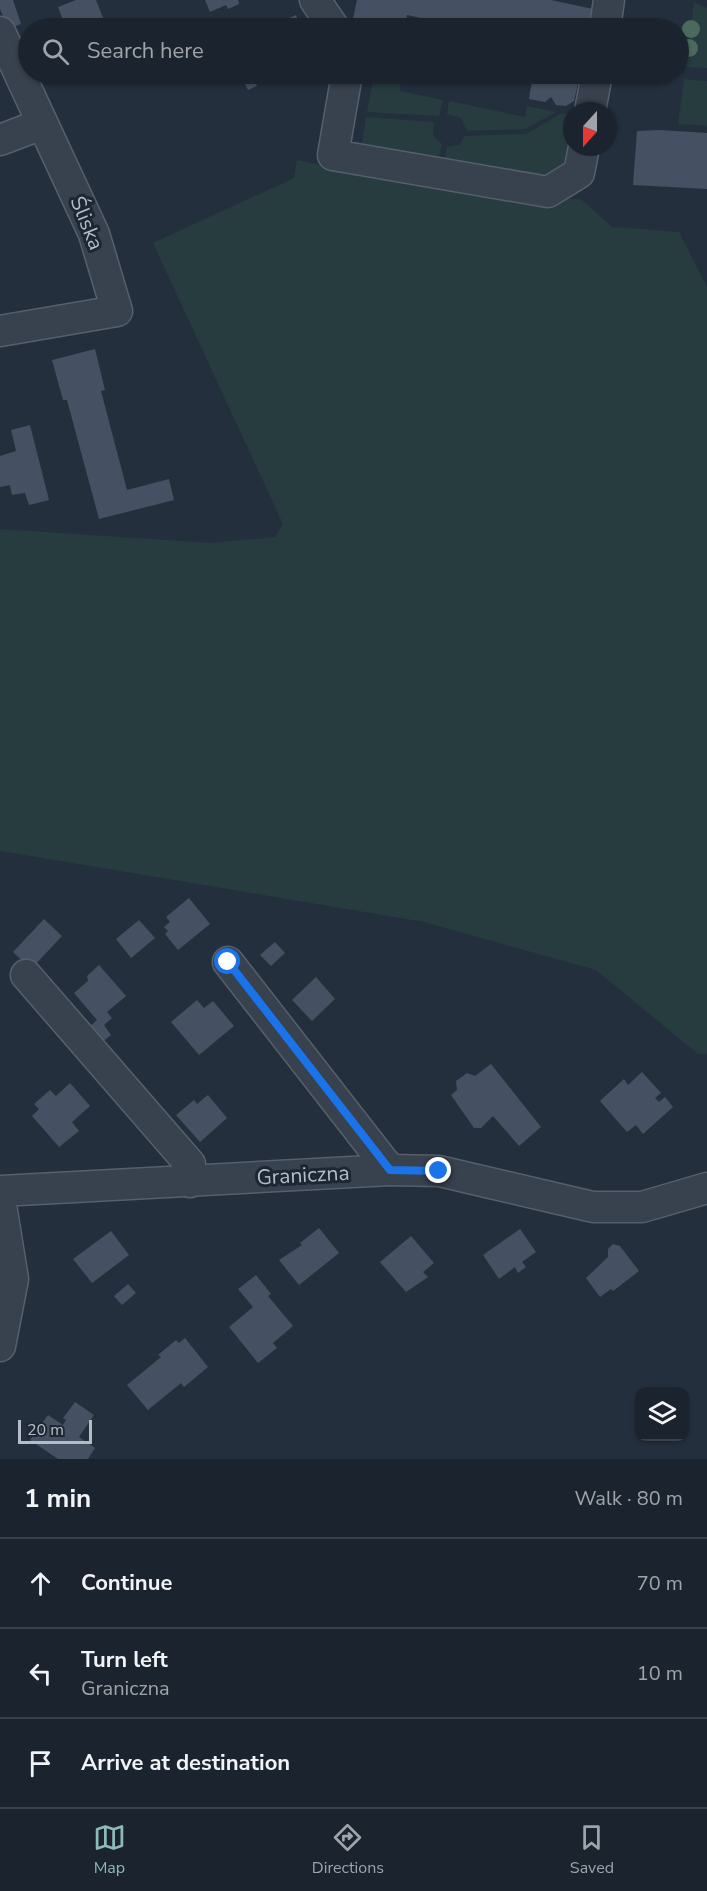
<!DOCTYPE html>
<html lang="en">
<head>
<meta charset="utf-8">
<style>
	:root { --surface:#1b232e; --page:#242b36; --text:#f1f3f6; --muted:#a0a4aa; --line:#39404a; --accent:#8bbbb9 }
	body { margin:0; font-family:"Nunito Sans",sans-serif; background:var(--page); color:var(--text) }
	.controls { position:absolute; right:18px; bottom:18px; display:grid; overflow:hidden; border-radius:12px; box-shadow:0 2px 4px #0004 }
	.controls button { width:54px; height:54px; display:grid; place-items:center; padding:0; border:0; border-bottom:2px solid var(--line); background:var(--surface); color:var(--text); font:30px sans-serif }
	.compass { position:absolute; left:563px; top:102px; width:54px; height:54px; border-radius:50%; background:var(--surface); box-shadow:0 2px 4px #0004; rotate:201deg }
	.scale { position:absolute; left:18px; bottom:15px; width:74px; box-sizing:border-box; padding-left:6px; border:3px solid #b4bcc9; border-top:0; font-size:16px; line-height:21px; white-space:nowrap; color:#b4bcc9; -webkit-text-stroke:4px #1d2633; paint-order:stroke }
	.stop { position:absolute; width:18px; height:18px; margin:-14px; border:4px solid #1a73e8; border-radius:50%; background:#fff }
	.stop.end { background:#1a73e8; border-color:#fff; box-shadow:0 2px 6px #0008 }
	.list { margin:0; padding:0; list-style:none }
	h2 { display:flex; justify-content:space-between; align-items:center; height:78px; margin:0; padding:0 24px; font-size:26px }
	h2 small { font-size:20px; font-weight:400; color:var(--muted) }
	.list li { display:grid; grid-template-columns:39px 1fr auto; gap:18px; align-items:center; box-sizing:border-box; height:90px; padding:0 24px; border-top:2px solid var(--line) }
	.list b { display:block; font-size:22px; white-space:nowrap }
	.list p { margin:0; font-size:20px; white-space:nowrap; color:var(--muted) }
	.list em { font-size:20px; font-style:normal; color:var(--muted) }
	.icon { flex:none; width:33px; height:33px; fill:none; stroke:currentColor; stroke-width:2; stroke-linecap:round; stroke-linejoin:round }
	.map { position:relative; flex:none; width:707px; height:1459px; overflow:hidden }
	.search { position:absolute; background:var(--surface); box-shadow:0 2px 4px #0004; left:18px; right:18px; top:18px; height:66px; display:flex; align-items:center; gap:15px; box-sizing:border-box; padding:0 21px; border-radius:33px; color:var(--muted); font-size:22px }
	.sheet { height:348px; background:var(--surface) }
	nav { display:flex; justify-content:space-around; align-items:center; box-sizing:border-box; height:84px; border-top:2px solid var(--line); background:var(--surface); font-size:16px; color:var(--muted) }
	nav a { display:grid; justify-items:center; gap:3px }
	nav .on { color:var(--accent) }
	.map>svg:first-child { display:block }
</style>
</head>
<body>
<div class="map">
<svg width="707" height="1459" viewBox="0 0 707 1459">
	<rect width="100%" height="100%" fill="#242f3e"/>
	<g fill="#263c3f">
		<path d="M 694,2 L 707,8 L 707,68 L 686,67 Z"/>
		<path d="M 374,74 L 401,74 L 400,91 L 443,100 L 439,116 L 367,112 Z"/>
		<path d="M 684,79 L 707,81 L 707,126 L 678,124 Z"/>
		<path d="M 449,101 L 525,117 L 527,106 L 556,112 L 525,129 L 467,131 L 461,118 L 447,114 Z"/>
		<path d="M 562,113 L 572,115 L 572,147 L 562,178 L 443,167 L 447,147 L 459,145 L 465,136 L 526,134 Z"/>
		<path d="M 366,117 L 434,122 L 433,136 L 442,144 L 437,165 L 361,149 Z"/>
		<path d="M 297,160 L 340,169 L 582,200 L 612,227 L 679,232 L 707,287 L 707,1054 L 698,1054 L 596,970 L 424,922 L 0,851 L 0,529 L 211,543 L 275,537 L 283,524 L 153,243 L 294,178 Z"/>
	</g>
	<g fill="#455162">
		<path d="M 0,0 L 13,0 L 21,24 L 8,29 L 0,9 Z"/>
		<path d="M 76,0 L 96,0 L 107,28 L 66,28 L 58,7 Z"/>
		<path d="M 205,0 L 238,0 L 239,4 L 228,9 L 226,5 L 210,12 Z"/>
		<path d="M 357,0 L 551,0 L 593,9 L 589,28 L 437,28 L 424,26 L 426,19 L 407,15 L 405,25 L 393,22 L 392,28 L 351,28 Z"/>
		<path d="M 296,15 L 301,28 L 289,28 L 285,20 Z"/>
		<path d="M 240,74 L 251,74 L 257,86 L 248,90 Z"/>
		<path d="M 533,74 L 580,74 L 574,101 L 566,106 L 556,105 L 551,97 L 545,102 L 529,99 Z"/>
		<path d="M 659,130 L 707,133 L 707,189 L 633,185 L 637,131 Z"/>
		<path d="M 95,349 L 105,390 L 101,391 L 127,490 L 169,479 L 174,500 L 99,519 L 67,400 L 63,400 L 52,360 Z"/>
		<path d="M 30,425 L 49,500 L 29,505 L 25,493 L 12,495 L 10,485 L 0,487 L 0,456 L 16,451 L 11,430 Z"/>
		<path d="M 189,898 L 210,924 L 178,950 L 165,934 L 168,931 L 164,927 L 170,922 L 166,917 Z"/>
		<path d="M 44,919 L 62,936 L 31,969 L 13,952 Z"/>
		<path d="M 139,920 L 155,938 L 131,958 L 116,939 Z"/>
		<path d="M 275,942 L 285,953 L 271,966 L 260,955 Z"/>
		<path d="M 99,965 L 126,996 L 107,1012 L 112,1018 L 104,1025 L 111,1035 L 101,1043 L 88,1028 L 97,1020 L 74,993 L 88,981 L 87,976 Z"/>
		<path d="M 316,977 L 335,999 L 312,1021 L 292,1000 Z"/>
		<path d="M 197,1000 L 204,1008 L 213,1001 L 234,1026 L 199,1055 L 171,1022 Z"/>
		<path d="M 491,1064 L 541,1127 L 519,1146 L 493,1116 L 481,1128 L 474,1128 L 451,1095 L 457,1090 L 456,1081 L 467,1073 L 475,1076 Z"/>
		<path d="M 642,1072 L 661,1093 L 655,1098 L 659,1102 L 665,1097 L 673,1107 L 643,1134 L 636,1125 L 627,1132 L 600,1101 L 624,1079 L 628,1085 Z"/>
		<path d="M 70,1083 L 90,1106 L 72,1122 L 79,1131 L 59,1147 L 32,1116 L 39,1109 L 34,1104 L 50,1090 L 56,1096 Z"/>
		<path d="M 208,1095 L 227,1118 L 200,1142 L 176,1115 L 194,1100 L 197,1104 Z"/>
		<path d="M 319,1228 L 339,1253 L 299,1285 L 279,1260 L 302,1245 L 300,1243 Z"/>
		<path d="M 520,1229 L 536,1252 L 522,1262 L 526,1267 L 518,1273 L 515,1267 L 499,1279 L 483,1255 Z"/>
		<path d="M 111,1231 L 129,1255 L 92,1283 L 73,1259 Z"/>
		<path d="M 411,1236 L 434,1263 L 423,1272 L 428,1277 L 406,1292 L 380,1262 Z"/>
		<path d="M 613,1244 L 620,1246 L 639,1271 L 613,1291 L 611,1289 L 600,1297 L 586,1278 L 608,1257 L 608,1249 Z"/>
		<path d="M 256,1275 L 271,1294 L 268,1296 L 293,1326 L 273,1343 L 277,1348 L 258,1363 L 229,1327 L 253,1307 L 238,1289 Z"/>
		<path d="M 128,1284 L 136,1293 L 122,1305 L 114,1296 Z"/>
		<path d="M 185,1338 L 208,1367 L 184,1387 L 181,1383 L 148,1410 L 127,1385 L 161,1357 L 158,1355 L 176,1340 L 179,1343 Z"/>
		<path d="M 75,1402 L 94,1415 L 79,1437 L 95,1448 L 88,1459 L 58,1459 L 30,1440 L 48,1415 L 63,1425 L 66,1420 L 63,1418 Z"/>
	</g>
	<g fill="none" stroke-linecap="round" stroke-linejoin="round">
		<defs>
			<g id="minor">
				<path d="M 315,0 L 334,28"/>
				<path d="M 605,28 L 609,0"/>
				<path d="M 0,32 L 94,234 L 117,311 L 0,331"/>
				<path d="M 347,74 L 333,155 L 548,192 L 579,173 L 584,147"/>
				<path d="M 590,111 L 597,74"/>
				<path d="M 0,140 L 42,124"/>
				<path d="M 228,962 L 390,1170"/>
				<path d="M 26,975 L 190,1164 L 190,1182"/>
				<path d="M 0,1191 L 390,1170 L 439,1171 L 593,1207 L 642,1207 L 707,1188"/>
				<path d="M 0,1199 L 13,1279 L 0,1346"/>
			</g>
		</defs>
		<use href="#minor" stroke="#565f6c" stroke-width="33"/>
		<use href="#minor" stroke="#38414e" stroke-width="30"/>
	</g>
	<g fill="#4b6a5d">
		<circle cx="691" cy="29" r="9"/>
		<circle cx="689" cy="48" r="9"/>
	</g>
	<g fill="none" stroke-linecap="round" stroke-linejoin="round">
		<path stroke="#1a73e8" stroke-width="8" d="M 228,962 L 390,1170 L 439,1171"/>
	</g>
	<g text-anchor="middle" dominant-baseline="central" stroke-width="6" stroke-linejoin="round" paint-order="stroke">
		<g font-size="21" fill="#b4bcc9" stroke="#1d2633">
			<text transform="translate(87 223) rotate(68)">Śliska</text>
			<text transform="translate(303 1175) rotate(-3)">Graniczna</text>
		</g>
	</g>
</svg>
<div class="controls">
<button><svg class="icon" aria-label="layers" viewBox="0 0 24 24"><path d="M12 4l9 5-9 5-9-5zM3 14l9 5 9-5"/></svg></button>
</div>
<svg class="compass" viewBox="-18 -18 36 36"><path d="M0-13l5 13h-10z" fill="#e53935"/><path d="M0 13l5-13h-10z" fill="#a0a4aa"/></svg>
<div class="scale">20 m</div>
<div class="stop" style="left:228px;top:962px"></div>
<div class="stop end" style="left:439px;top:1171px"></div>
<div class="search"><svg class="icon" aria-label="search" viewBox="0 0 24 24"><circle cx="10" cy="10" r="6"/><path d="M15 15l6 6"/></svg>Search here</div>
</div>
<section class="sheet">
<h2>1 min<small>Walk · 80 m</small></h2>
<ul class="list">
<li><svg class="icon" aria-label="ahead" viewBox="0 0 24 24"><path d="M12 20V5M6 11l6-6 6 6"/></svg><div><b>Continue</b></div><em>70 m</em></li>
<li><svg class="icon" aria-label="left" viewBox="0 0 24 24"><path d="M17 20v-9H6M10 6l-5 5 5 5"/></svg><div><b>Turn left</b><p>Graniczna</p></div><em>10 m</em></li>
<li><svg class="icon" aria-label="arrive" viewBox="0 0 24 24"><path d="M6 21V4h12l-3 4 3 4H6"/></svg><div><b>Arrive at destination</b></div></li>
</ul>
</section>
<nav>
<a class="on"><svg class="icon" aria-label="map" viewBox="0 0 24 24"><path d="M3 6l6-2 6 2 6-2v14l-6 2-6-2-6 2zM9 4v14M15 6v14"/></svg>Map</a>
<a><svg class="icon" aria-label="directions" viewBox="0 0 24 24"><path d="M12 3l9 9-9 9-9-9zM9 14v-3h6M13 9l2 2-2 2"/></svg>Directions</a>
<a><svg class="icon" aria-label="saved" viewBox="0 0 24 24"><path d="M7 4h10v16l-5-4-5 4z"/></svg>Saved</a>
</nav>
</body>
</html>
